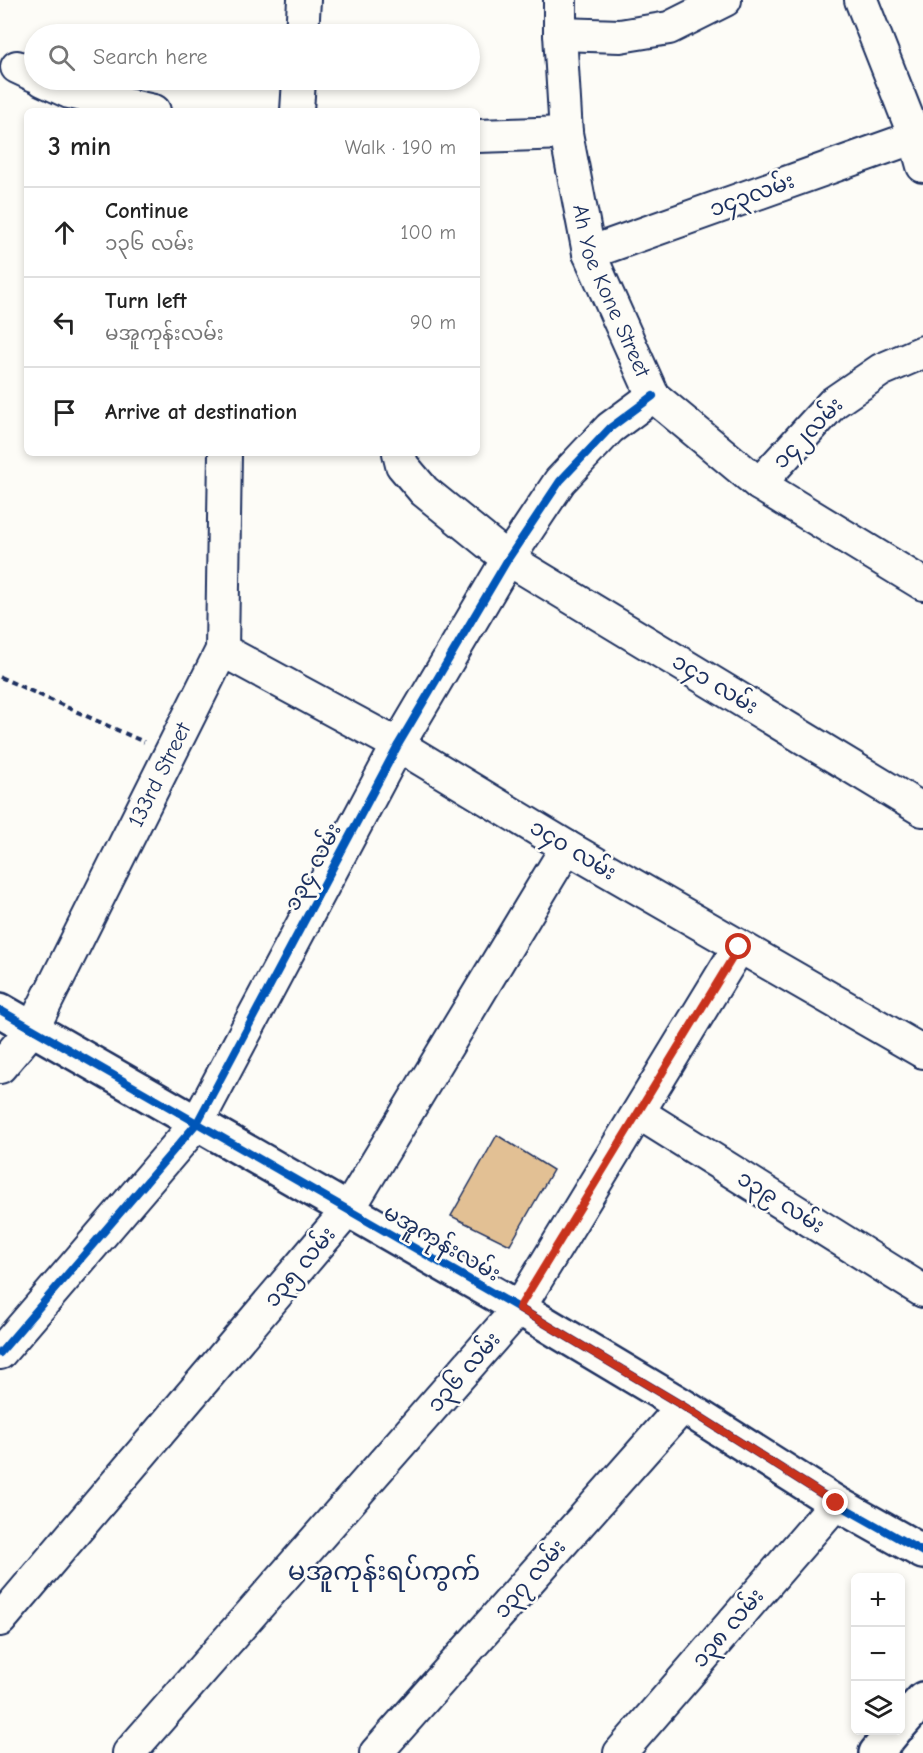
<!DOCTYPE html>
<html lang="en">
<head>
<meta charset="utf-8">
<style>
	:root { --surface:#fff; --page:#f6f6f6; --text:#222; --muted:#767676; --line:#e0e0e0 }
	body { margin:0; font-family:"Comic Neue","Noto Sans Myanmar",sans-serif; background:var(--page); color:var(--text) }
	.controls { position:absolute; right:18px; bottom:18px; display:grid; overflow:hidden; border-radius:9px; box-shadow:0 3px 9px #0003 }
	.controls button { width:54px; height:54px; display:grid; place-items:center; padding:0; border:0; border-bottom:2px solid var(--line); background:var(--surface); color:var(--text); font:30px sans-serif }
	.stop { position:absolute; width:18px; height:18px; margin:-14px; border:4px solid #c8321e; border-radius:50%; background:#fff }
	.stop.end { background:#c8321e; border-color:#fff; box-shadow:0 2px 6px #0008 }
	.list { margin:0; padding:0; list-style:none }
	h2 { display:flex; justify-content:space-between; align-items:center; height:78px; margin:0; padding:0 24px; font-size:26px }
	h2 small { font-size:20px; font-weight:400; color:var(--muted) }
	.list li { display:grid; grid-template-columns:39px 1fr auto; gap:18px; align-items:center; box-sizing:border-box; height:90px; padding:0 24px; border-top:2px solid var(--line) }
	.list b { display:block; font-size:22px; white-space:nowrap }
	.list p { margin:0; font-size:20px; white-space:nowrap; color:var(--muted) }
	.list em { font-size:20px; font-style:normal; color:var(--muted) }
	.icon { flex:none; width:33px; height:33px; fill:none; stroke:currentColor; stroke-width:2; stroke-linecap:round; stroke-linejoin:round }
	.map { position:relative; flex:none; width:923px; height:1753px; overflow:hidden }
	.search { position:absolute; background:var(--surface); box-shadow:0 3px 9px #0003; left:24px; top:24px; width:456px; height:66px; display:flex; align-items:center; gap:15px; box-sizing:border-box; padding:0 21px; border-radius:33px; color:var(--muted); font-size:22px }
	.panel { position:absolute; background:var(--surface); box-shadow:0 3px 9px #0003; left:24px; top:108px; width:456px; height:348px; border-radius:9px }
	.map>svg:first-child { display:block }
</style>
</head>
<body>
<div class="map">
<svg width="923" height="1753" viewBox="0 0 923 1753">
	<rect width="100%" height="100%" fill="#fdfcf7"/>
	<filter id="ink" filterUnits="userSpaceOnUse"><feTurbulence type="fractalNoise" baseFrequency=".0167" numOctaves="2"/><feDisplacementMap in="SourceGraphic" scale="12" xChannelSelector="R" yChannelSelector="G"/><feConvolveMatrix kernelMatrix="1 2 1 2 8 2 1 2 1" color-interpolation-filters="sRGB"/></filter>
	<g filter="url(#ink)">
		<path fill="#e2c094" stroke="#1b2f5e" stroke-width="1.5" d="M 497,1135 L 553,1170 L 510,1245 L 451,1216 Z"/>
		<g fill="none" stroke-linecap="round" stroke-linejoin="round">
			<defs>
				<g id="minor">
					<path id="s1" d="M 560,0 L 560,34 L 566,133 L 589,253 L 653,396 L 759,484 L 923,584"/>
					<path d="M 861,0 L 915,137 L 923,166"/>
					<path d="M 302,34 L 304,0"/>
					<path d="M 560,34 L 620,36 L 669,28 L 725,0"/>
					<path d="M 17,67 L 34,75"/>
					<path d="M 43,80 L 69,92 L 154,111"/>
					<path d="M 297,111 L 299,80"/>
					<path d="M 477,136 L 566,133"/>
					<path d="M 589,253 L 915,137"/>
					<path d="M 399,453 L 402,465 L 424,491 L 508,559 L 923,810"/>
					<path d="M 759,484 L 833,403 L 881,370 L 923,352"/>
					<path d="M 222,650 L 398,745 L 567,847 L 923,1052"/>
					<path id="s2" d="M 0,1067 L 33,1028 L 222,650 L 225,453"/>
					<path d="M 639,1113 L 923,1291"/>
					<path d="M 0,1353 L 197,1123 L 398,745 L 508,559 L 560,481 L 610,428 L 653,396"/>
					<path d="M 0,1620 L 348,1210 L 567,847"/>
					<path d="M 129,1753 L 519,1308 L 739,947"/>
					<path d="M 376,1753 L 683,1406"/>
					<path d="M 620,1753 L 836,1503"/>
				</g>
				<path id="tertiary" d="M 0,1010 L 519,1308 L 683,1406 L 836,1503 L 923,1552"/>
				<g id="primary">
					<path d="M 900,1725 L 923,1699"/>
					<path d="M 876,1753 L 895,1730"/>
				</g>
			</defs>
			<use href="#minor" stroke="#1b2f5e" stroke-width="36"/>
			<use href="#tertiary" stroke="#1b2f5e" stroke-width="38"/>
			<use href="#primary" stroke="#1b2f5e" stroke-width="38"/>
			<path stroke="#1b2f5e" stroke-width="4" stroke-dasharray="6 4.5" stroke-linecap="butt" d="M 0,677 L 144,742"/>
			<use href="#minor" stroke="#fdfcf7" stroke-width="32"/>
			<use href="#tertiary" stroke="#fdfcf7" stroke-width="33"/>
			<use href="#primary" stroke="#fdfcf7" stroke-width="33"/>
			<defs>
				<g id="cycleway">
					<path d="M 0,1010 L 519,1308 L 683,1406 L 836,1503 L 923,1552"/>
					<path d="M 0,1353 L 197,1123 L 398,745 L 508,559 L 560,481 L 610,428 L 653,396"/>
				</g>
			</defs>
			<use href="#cycleway" stroke="#fdfcf7" stroke-width="11"/>
			<use href="#cycleway" stroke="#0057b8" stroke-width="8"/>
		</g>
	</g>
	<g fill="none" stroke-linecap="round" stroke-linejoin="round" filter="url(#ink)">
		<path stroke="#c8321e" stroke-width="8" d="M 739,947 L 519,1308 L 683,1406 L 836,1503"/>
	</g>
	<g text-anchor="middle" dominant-baseline="central" stroke-width="5" stroke-linejoin="round" paint-order="stroke">
		<g font-size="22" fill="#1b2f5e" stroke="#fdfcf7">
			<text transform="translate(752 195) rotate(-20)">၁၄၃လမ်း</text>
			<text stroke="none"><textPath href="#s1" startOffset="298">Ah Yoe Kone Street</textPath></text>
			<text transform="translate(808 433) rotate(-46)">၁၄၂လမ်း</text>
			<text transform="translate(715 684) rotate(31)">၁၄၁ လမ်း</text>
			<text stroke="none"><textPath href="#s2" startOffset="334">133rd Street</textPath></text>
			<text transform="translate(573 850) rotate(31)">၁၄၀ လမ်း</text>
			<text transform="translate(313 867) rotate(-62)">၁၃၄ လမ်း</text>
			<text transform="translate(781 1202) rotate(32)">၁၃၉ လမ်း</text>
			<text transform="translate(442 1243) rotate(30)">မအူကုန်းလမ်း</text>
			<text transform="translate(300 1267) rotate(-50)">၁၃၅ လမ်း</text>
			<text transform="translate(464 1372) rotate(-49)">၁၃၆ လမ်း</text>
			<text transform="translate(530 1579) rotate(-49)">၁၃၇ လမ်း</text>
			<text transform="translate(728 1628) rotate(-49)">၁၃၈ လမ်း</text>
		</g>
		<g font-size="26" fill="#1b2f5e" stroke="#fdfcf7">
			<text x="384" y="1572">မအူကုန်းရပ်ကွက်</text>
		</g>
	</g>
</svg>
<div class="controls">
<button>+</button>
<button>−</button>
<button><svg class="icon" aria-label="layers" viewBox="0 0 24 24"><path d="M12 4l9 5-9 5-9-5zM3 14l9 5 9-5"/></svg></button>
</div>
<div class="stop" style="left:739px;top:947px"></div>
<div class="stop end" style="left:836px;top:1503px"></div>
<div class="search"><svg class="icon" aria-label="search" viewBox="0 0 24 24"><circle cx="10" cy="10" r="6"/><path d="M15 15l6 6"/></svg>Search here</div>
<section class="panel">
<h2>3 min<small>Walk · 190 m</small></h2>
<ul class="list">
<li><svg class="icon" aria-label="ahead" viewBox="0 0 24 24"><path d="M12 20V5M6 11l6-6 6 6"/></svg><div><b>Continue</b><p>၁၃၆ လမ်း</p></div><em>100 m</em></li>
<li><svg class="icon" aria-label="left" viewBox="0 0 24 24"><path d="M17 20v-9H6M10 6l-5 5 5 5"/></svg><div><b>Turn left</b><p>မအူကုန်းလမ်း</p></div><em>90 m</em></li>
<li><svg class="icon" aria-label="arrive" viewBox="0 0 24 24"><path d="M6 21V4h12l-3 4 3 4H6"/></svg><div><b>Arrive at destination</b></div></li>
</ul>
</section>
</div>
</body>
</html>
